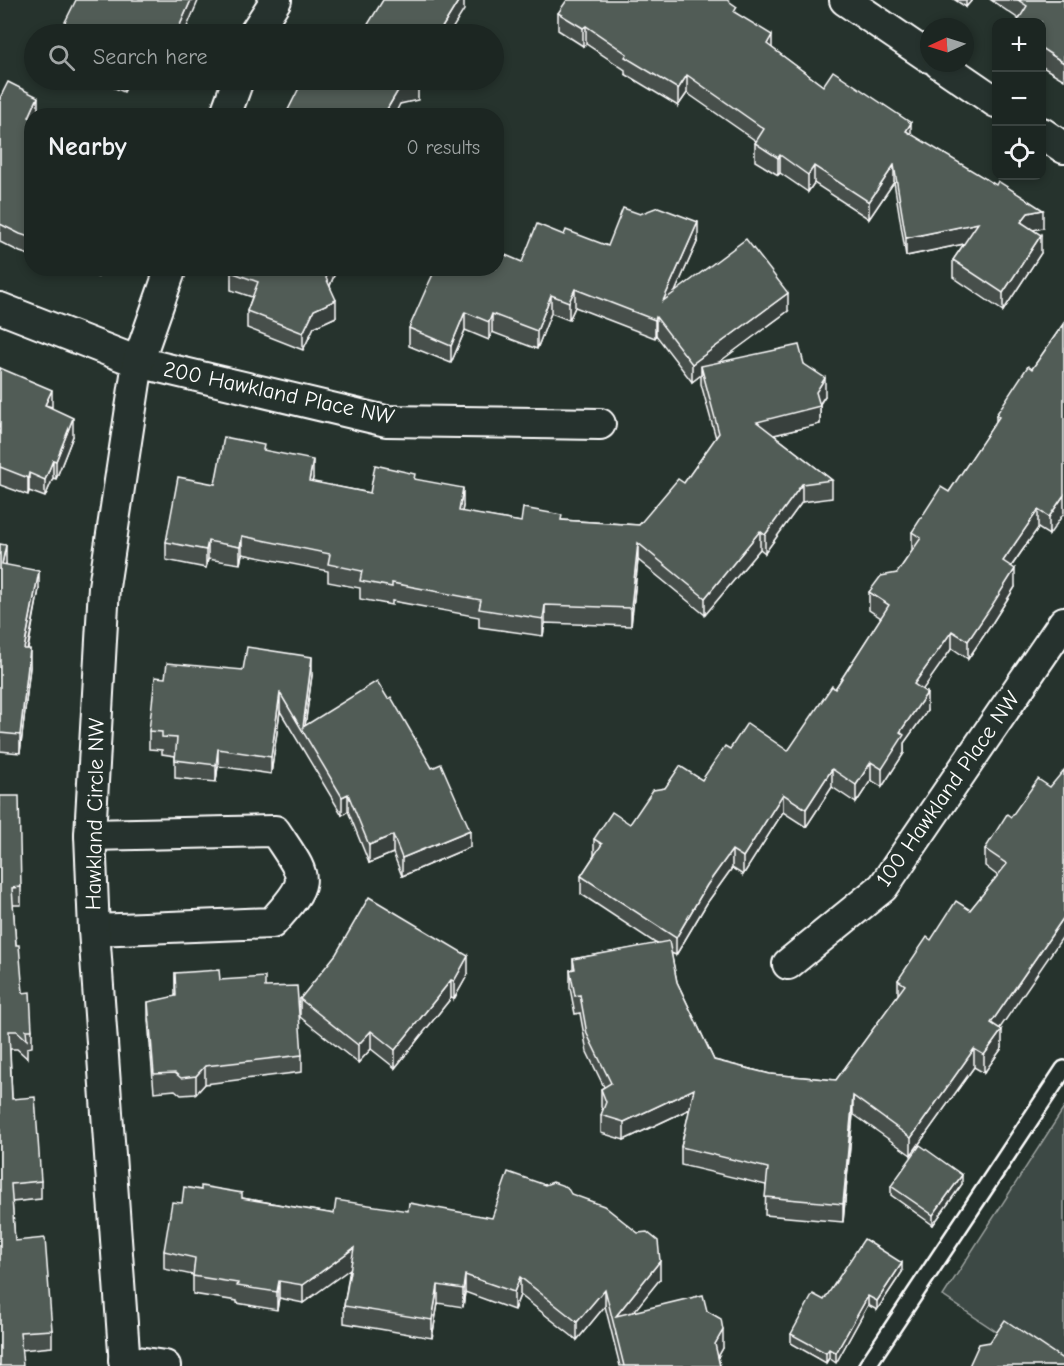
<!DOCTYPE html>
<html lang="en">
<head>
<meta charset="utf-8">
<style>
	:root { --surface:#1c2622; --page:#29322f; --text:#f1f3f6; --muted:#a0a5a5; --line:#3a4340 }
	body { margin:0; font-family:"Comic Neue",sans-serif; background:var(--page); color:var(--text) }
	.controls { position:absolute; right:18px; top:18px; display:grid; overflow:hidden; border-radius:12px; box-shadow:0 3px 9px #0003 }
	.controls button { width:54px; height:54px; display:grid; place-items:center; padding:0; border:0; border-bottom:2px solid var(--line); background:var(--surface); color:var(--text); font:30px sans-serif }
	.compass { position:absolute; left:920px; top:18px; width:54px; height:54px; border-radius:50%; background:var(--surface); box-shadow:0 3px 9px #0003; rotate:266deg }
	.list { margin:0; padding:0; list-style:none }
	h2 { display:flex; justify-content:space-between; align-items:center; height:78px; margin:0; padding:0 24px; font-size:26px }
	h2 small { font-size:20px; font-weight:400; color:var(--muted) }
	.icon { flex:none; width:33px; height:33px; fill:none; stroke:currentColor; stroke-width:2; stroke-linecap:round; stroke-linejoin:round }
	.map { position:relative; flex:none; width:1064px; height:1366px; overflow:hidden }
	.search { position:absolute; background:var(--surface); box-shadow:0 3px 9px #0003; left:24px; top:24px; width:480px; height:66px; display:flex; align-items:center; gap:15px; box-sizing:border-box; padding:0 21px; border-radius:33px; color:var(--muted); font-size:22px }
	.panel { position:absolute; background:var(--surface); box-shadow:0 3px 9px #0003; left:24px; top:108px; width:480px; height:168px; border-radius:24px }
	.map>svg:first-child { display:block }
</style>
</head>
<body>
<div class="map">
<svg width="1064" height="1366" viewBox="0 0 1064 1366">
	<rect width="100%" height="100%" fill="#26332d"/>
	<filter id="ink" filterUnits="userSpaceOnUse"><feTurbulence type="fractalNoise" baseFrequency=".0167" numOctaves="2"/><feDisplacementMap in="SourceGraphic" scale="12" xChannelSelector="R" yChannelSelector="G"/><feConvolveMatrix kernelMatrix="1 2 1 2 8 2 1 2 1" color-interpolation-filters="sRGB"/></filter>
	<g filter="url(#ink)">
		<path fill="#3e4944" stroke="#9ea4a2" stroke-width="1.5" d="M 1064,1108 L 1064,1366 L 1048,1366 L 943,1296 Z"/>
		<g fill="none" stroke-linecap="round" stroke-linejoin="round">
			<defs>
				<path id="service" d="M 867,1366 L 1064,1069"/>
				<g id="minor">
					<path d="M 845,0 L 929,57"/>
					<path d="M 254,34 L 276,0"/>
					<path d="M 939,63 L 996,102"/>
					<path d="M 225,116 L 238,80"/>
					<path d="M 1042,133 L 1064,148"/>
					<path d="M 0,308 L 138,362 L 386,421 L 600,424"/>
					<path d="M 90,835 L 275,831 C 307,880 313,878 272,923 L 94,930"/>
					<path d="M 788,964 L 883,887 L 1064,622"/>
					<path d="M 124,1360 L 165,1366"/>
					<path d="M 125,1366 L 94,930 L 90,835 L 104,587 L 138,362 L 171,268"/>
				</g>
			</defs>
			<use href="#service" stroke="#fff" stroke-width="20"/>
			<use href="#minor" stroke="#fff" stroke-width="34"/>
			<use href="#service" stroke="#26332d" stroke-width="15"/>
			<use href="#minor" stroke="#26332d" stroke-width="30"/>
		</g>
		<g fill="#464f4b" stroke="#fff" stroke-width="1.5">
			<path d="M 955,0 L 972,0 L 966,7 Z"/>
			<path d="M 991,0 L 1064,0 L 1064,80 L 1041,66 L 1041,22 L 1019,19 Z"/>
			<path d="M 558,13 L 737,14 L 772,48 L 823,86 L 911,134 L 1043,228 L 1032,230 L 1041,253 L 1003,311 L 953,277 L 953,260 L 964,244 L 906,256 L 894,182 L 869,219 L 814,183 L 808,192 L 780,173 L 778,175 L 755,161 L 755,143 L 756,141 L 687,93 L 678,106 L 625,74 L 625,70 L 586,44 L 583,46 L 558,30 Z"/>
			<path d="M 97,80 L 130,80 L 124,92 Z"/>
			<path d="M 0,98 L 38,115 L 37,116 L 32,116 L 32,256 L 20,252 L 0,242 Z"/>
			<path d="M 564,235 L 608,246 L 698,240 L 675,292 L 788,311 L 718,362 L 804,364 L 825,396 L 820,404 L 820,424 L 774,435 L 832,480 L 832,498 L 802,502 L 765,553 L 760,549 L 705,615 L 638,560 L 631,626 L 545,623 L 543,636 L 479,627 L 479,617 L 392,601 L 392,605 L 360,599 L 360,588 L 328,582 L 328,571 L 242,554 L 240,564 L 208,559 L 206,568 L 166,560 L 166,542 L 215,484 L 264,451 L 313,478 L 312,482 L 370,493 L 415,479 L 463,506 L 462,512 L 521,522 L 562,520 L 639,525 L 684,483 L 716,438 L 701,384 L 701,375 L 692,382 L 656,335 L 655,338 L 575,307 L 569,320 L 551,313 L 537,349 L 492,332 L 489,340 L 465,330 L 451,363 L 409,346 L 409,328 L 522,262 Z"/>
			<path d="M 71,268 L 101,268 L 98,277 Z"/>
			<path d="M 232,268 L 337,268 L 330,286 L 336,317 L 314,327 L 303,350 L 247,328 L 247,311 L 252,297 L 231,290 L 231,272 Z"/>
			<path d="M 1064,323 L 1049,535 L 1038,528 L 1011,567 L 1015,587 L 991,625 L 968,659 L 952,648 L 922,690 L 927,711 L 904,743 L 904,753 L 882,787 L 871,780 L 856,803 L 832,787 L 806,827 L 783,812 L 743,875 L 732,868 L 707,903 L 676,955 L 671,953 L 677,982 L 714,1060 L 770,1074 L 836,1080 L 898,995 L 898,980 L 931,940 L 970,910 L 998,876 L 985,866 L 985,849 L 1011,817 L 1000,1029 L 1002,1048 L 984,1073 L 974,1067 L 911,1155 L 853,1114 L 843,1222 L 765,1215 L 766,1185 L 681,1165 L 681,1147 L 690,1109 L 624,1140 L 601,1133 L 601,1115 L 603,1111 L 601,1107 L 601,1089 L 604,1087 L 587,1052 L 580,1013 L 575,1014 L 570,988 L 570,970 L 573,970 L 573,959 L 657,944 L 581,894 L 581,876 L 594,856 L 594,839 L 630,824 L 665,788 L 702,780 L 730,749 L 788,751 L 835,689 L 881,618 L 869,610 L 869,592 L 897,573 L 913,550 L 912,550 L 912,532 L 949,492 L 996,422 L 996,415 L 1032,369 Z"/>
			<path d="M 0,368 L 51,408 L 73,436 L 56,479 L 53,478 L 45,497 L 29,491 L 28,495 L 0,485 Z"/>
			<path d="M 0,544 L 6,563 L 6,565 L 39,589 L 28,649 L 30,667 L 20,753 L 0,751 Z"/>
			<path d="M 243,670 L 312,675 L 305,725 L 470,847 L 402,876 L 393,853 L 369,863 L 348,811 L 342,815 L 280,711 L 271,774 L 218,766 L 216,782 L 175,778 L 175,756 L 162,754 L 162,750 L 149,749 L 149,731 L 165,678 Z"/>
			<path d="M 0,796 L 21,887 L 21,905 L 13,905 L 16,945 L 23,993 L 32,1030 L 32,1047 L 27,1048 L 27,1058 L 17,1049 L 10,1049 L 12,1099 L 41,1181 L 41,1199 L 12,1202 L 15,1241 L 52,1330 L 52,1347 L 21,1350 L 0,1366 Z"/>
			<path d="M 175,973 L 265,987 L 302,1055 L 302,1072 L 205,1084 L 196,1094 L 181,1095 L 175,1090 L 154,1092 L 148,1020 L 148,1002 L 175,997 Z"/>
			<path d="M 468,974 L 454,999 L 451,998 L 395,1068 L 371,1049 L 358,1063 L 300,1017 L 300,999 Z"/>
			<path d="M 962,1184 L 933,1225 L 891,1195 L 891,1186 Z"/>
			<path d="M 571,1194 L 660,1279 L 633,1312 L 707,1311 L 723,1348 L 718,1357 L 720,1366 L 620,1366 L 605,1306 L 577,1340 L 520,1295 L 514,1310 L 465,1292 L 463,1307 L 438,1303 L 432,1338 L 344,1323 L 344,1306 L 350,1268 L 303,1303 L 279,1298 L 277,1310 L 237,1303 L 237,1301 L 193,1294 L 193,1275 L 164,1269 L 164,1251 L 182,1203 L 242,1198 L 334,1214 L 408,1211 L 492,1218 Z"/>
			<path d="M 902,1272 L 877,1310 L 868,1305 L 836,1363 L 829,1358 L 826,1363 L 791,1343 L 791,1334 L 824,1300 Z"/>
		</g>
		<g fill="#39403d" stroke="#fff" stroke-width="1.5">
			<path d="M 191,0 L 198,0 L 198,1 L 184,34 L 176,34 Z"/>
			<path d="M 459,0 L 464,0 L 464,10 L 449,34 L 438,34 Z"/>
			<path d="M 966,0 L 972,0 L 966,7 Z"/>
			<path d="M 586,26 L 586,44 L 583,46 L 583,28 Z"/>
			<path d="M 772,35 L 772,53 L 767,44 Z"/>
			<path d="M 687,75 L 687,93 L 678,106 L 678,89 Z"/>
			<path d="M 124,80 L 130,80 L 124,92 Z"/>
			<path d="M 416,80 L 421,80 L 418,85 L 418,100 L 400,104 L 394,116 L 383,116 L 400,87 Z"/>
			<path d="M 38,97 L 38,115 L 37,116 L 32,116 L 32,129 L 29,117 Z"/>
			<path d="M 911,123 L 911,140 L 906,131 Z"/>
			<path d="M 780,155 L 780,173 L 778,175 L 778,158 Z"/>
			<path d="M 894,165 L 894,182 L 869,219 L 869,202 Z"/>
			<path d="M 814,166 L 814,183 L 808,192 L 808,175 Z"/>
			<path d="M 1043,210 L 1043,228 L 1028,231 L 1021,222 L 1028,213 Z"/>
			<path d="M 698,222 L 698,240 L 663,319 L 663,301 Z"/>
			<path d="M 978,223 L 978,241 L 906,256 L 906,238 Z"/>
			<path d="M 1041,235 L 1041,253 L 1003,311 L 1003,293 Z"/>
			<path d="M 98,268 L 101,268 L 98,277 Z"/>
			<path d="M 330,268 L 337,268 L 326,295 L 326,278 Z"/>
			<path d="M 575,289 L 575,307 L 569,320 L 569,302 Z"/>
			<path d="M 788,293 L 788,311 L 703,374 L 701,366 L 701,375 L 692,382 L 692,364 Z"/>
			<path d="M 551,295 L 551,313 L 537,349 L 537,331 Z"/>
			<path d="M 336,300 L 336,317 L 314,327 L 303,350 L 303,333 L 314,310 Z"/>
			<path d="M 465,312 L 465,330 L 451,363 L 451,346 Z"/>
			<path d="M 492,314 L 492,332 L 489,340 L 489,322 Z"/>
			<path d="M 656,317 L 656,335 L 655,338 L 655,320 Z"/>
			<path d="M 825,378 L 825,396 L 818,406 L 820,406 L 820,424 L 757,439 L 757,422 L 816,392 Z"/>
			<path d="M 52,390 L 52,407 L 45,405 Z"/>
			<path d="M 73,418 L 73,436 L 56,479 L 56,461 Z"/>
			<path d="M 53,460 L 53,478 L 45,497 L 45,480 Z"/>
			<path d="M 313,460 L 313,478 L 309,499 L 309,481 Z"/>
			<path d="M 29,473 L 29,491 L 28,495 L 28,478 Z"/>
			<path d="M 802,484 L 802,502 L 765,553 L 765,535 Z"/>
			<path d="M 463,488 L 463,506 L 459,529 L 459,511 Z"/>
			<path d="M 1064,495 L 1064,513 L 1049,535 L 1049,517 Z"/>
			<path d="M 1038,510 L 1038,528 L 1003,578 L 1003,561 Z"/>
			<path d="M 760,531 L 760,549 L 705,615 L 705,598 Z"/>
			<path d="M 242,536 L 242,554 L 240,564 L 240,547 Z"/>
			<path d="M 208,541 L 208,559 L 206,568 L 206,550 Z"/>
			<path d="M 638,543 L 638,560 L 631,626 L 631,608 Z"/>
			<path d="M 6,545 L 6,563 L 2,582 L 2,564 Z"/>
			<path d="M 1015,569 L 1015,587 L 991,625 L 968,659 L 968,641 Z"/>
			<path d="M 39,571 L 39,589 L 24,666 L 24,649 Z"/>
			<path d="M 545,605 L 545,623 L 543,636 L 543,619 Z"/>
			<path d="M 952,631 L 952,648 L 914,702 L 914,684 Z"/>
			<path d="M 30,649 L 30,667 L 20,753 L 20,735 Z"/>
			<path d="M 312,657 L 312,675 L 304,734 L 303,727 Z"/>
			<path d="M 280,693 L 280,711 L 271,774 L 271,757 Z"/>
			<path d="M 927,693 L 927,711 L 904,743 L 904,753 L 882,787 L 882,769 L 900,732 Z"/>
			<path d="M 218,749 L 218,766 L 216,782 L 216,765 Z"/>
			<path d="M 871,762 L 871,780 L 856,803 L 856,785 Z"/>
			<path d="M 832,769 L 832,787 L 806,827 L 806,809 Z"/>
			<path d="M 348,794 L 348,811 L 342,815 L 342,797 Z"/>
			<path d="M 783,794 L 783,812 L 743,875 L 743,857 Z"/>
			<path d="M 470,830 L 470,847 L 402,876 L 402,858 Z"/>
			<path d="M 393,835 L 393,853 L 369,863 L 369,845 Z"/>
			<path d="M 732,850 L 732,868 L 707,903 L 676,955 L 676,938 L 707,885 Z"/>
			<path d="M 1064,917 L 1064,935 L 991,1041 L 991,1023 Z"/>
			<path d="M 468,956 L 468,974 L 454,999 L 454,981 Z"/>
			<path d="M 451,980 L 451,998 L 395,1068 L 395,1050 Z"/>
			<path d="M 1002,1030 L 1002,1048 L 984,1073 L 984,1055 Z"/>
			<path d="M 371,1031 L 371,1049 L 358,1063 L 358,1045 Z"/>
			<path d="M 974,1049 L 974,1067 L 911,1155 L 911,1138 Z"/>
			<path d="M 205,1066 L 205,1084 L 196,1094 L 196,1076 Z"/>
			<path d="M 694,1089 L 694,1107 L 624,1140 L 624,1122 Z"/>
			<path d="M 853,1096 L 853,1114 L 843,1222 L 843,1204 Z"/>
			<path d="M 962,1175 L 962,1184 L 933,1225 L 933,1215 Z"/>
			<path d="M 354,1248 L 354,1266 L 303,1303 L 303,1285 Z"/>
			<path d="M 660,1261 L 660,1279 L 616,1334 L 616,1316 Z"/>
			<path d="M 902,1263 L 902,1272 L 877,1310 L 877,1301 Z"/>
			<path d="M 465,1275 L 465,1292 L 463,1307 L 463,1289 Z"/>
			<path d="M 520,1277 L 520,1295 L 514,1310 L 514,1292 Z"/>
			<path d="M 279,1281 L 279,1298 L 277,1310 L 277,1292 Z"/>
			<path d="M 438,1285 L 438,1303 L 432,1338 L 432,1320 Z"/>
			<path d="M 605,1289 L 605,1306 L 577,1340 L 577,1322 Z"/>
			<path d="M 868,1296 L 868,1305 L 836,1363 L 836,1353 Z"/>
			<path d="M 723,1330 L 723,1348 L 715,1362 L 715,1344 Z"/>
			<path d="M 829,1349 L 829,1358 L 826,1363 L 826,1353 Z"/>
		</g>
		<g fill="#515c57" stroke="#fff" stroke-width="1.5">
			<path d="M 76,0 L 191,0 L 176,34 L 59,34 Z"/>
			<path d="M 383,0 L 459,0 L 438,34 L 362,34 Z"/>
			<path d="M 567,0 L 727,0 L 737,7 L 734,12 L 772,35 L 767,44 L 823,86 L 833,71 L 911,123 L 906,131 L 996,185 L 998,181 L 1043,210 L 1028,213 L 1021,222 L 1041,235 L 1003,293 L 953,260 L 978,223 L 906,238 L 894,165 L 869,202 L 814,166 L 808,175 L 780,155 L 778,158 L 755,143 L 764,129 L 687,75 L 678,89 L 625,57 L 627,54 L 586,26 L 583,28 L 558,13 Z"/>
			<path d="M 1018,0 L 1064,0 L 1064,63 L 1041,48 L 1041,22 L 1017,22 L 1027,6 Z"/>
			<path d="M 326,28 L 336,34 L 322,34 Z"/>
			<path d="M 303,80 L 417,80 L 418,83 L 400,87 L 383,116 L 294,116 L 287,112 Z"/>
			<path d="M 8,82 L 38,97 L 29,117 L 32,118 L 32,238 L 20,234 L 0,224 L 0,98 Z"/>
			<path d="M 658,207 L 698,222 L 663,301 L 746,239 L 788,293 L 692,364 L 656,317 L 655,320 L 575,289 L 569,302 L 551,295 L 537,331 L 492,314 L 489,322 L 465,312 L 451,346 L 409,328 L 427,287 L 436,268 L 496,268 L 496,251 L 522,262 L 537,224 L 564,235 L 566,230 L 608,246 L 623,208 L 640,214 Z"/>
			<path d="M 232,268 L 330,268 L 326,278 L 336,300 L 314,310 L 303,333 L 247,311 L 258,282 L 231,272 Z"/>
			<path d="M 1064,323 L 1064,495 L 1049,517 L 1038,510 L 1003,561 L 1015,569 L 991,607 L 968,641 L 952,631 L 914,684 L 927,693 L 900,732 L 904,735 L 882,769 L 871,762 L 856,785 L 832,769 L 806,809 L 783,794 L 743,857 L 732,850 L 707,885 L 676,938 L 581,876 L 602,844 L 594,839 L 612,812 L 630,824 L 653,790 L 665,788 L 680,766 L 702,780 L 725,746 L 730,749 L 747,723 L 788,751 L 832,686 L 835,689 L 889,605 L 869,592 L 881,576 L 897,573 L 921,538 L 912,532 L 941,487 L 949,492 L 999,417 L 996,415 L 1028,366 L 1032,369 Z"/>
			<path d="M 799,345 L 804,364 L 825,378 L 816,392 L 820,406 L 757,422 L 832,480 L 802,484 L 765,535 L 760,531 L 705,598 L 638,543 L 631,608 L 545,605 L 543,619 L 479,609 L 481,600 L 392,583 L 392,587 L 360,581 L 362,571 L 328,564 L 330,554 L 242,536 L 240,547 L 208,541 L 206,550 L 166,542 L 178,477 L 215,484 L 224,437 L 264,445 L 263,450 L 313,460 L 309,481 L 370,493 L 375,465 L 415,474 L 414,479 L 463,488 L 459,511 L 521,522 L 523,508 L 562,515 L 561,520 L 639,525 L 678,479 L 684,483 L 719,433 L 701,366 Z"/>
			<path d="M 0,368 L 52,390 L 45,405 L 73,418 L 56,461 L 53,460 L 45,480 L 29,473 L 28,478 L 0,467 Z"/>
			<path d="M 0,544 L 6,545 L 2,564 L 39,571 L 24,649 L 30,649 L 20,735 L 0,733 Z"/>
			<path d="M 247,647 L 312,657 L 303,727 L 377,681 L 388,699 L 391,697 L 432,768 L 441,764 L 470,830 L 402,858 L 393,835 L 369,845 L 348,794 L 342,797 L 280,693 L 271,757 L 218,749 L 216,765 L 175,760 L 177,738 L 162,737 L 162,732 L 149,731 L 155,677 L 165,678 L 167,663 L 243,670 Z"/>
			<path d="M 1064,770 L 1064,917 L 991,1023 L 1002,1030 L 984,1055 L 974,1049 L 911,1138 L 853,1096 L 843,1204 L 765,1197 L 768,1168 L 681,1147 L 694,1089 L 624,1122 L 601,1115 L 606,1102 L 601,1089 L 611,1083 L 587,1034 L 580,995 L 575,996 L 570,970 L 575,969 L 573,959 L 669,941 L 677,982 L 714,1060 L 770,1074 L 836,1080 L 905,985 L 898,980 L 927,937 L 931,940 L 956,901 L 970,910 L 1007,864 L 985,849 L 1007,814 L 1011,817 L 1038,779 L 1050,787 Z"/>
			<path d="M 0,796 L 19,796 L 21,887 L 12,888 L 16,945 L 19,945 L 23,993 L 30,992 L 32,1030 L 26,1030 L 27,1040 L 17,1031 L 9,1031 L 12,1099 L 35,1097 L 41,1181 L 11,1184 L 15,1241 L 45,1238 L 52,1330 L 20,1332 L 23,1366 L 0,1366 Z"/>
			<path d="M 369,897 L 468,956 L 454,981 L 451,980 L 395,1050 L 371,1031 L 358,1045 L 300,999 L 336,954 Z"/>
			<path d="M 219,970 L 220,980 L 265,977 L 265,987 L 297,986 L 302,1055 L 205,1066 L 196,1076 L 181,1078 L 175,1073 L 154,1074 L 148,1002 L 176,996 L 175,973 Z"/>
			<path d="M 920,1145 L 962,1175 L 933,1215 L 891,1186 Z"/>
			<path d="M 508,1172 L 545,1185 L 553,1182 L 567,1187 L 571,1194 L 604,1206 L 638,1233 L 647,1232 L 658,1241 L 660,1261 L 616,1316 L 703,1295 L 707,1311 L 721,1319 L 723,1330 L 715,1344 L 720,1366 L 624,1366 L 605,1289 L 577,1322 L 520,1277 L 514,1292 L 465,1275 L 463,1289 L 438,1285 L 432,1320 L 344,1306 L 354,1248 L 303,1285 L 279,1281 L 277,1292 L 237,1286 L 238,1283 L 193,1276 L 195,1258 L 164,1251 L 172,1202 L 182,1203 L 184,1187 L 201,1190 L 201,1186 L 242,1193 L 242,1198 L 334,1214 L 336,1200 L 408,1211 L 409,1203 L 492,1218 Z"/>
			<path d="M 864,1239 L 902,1263 L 877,1301 L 868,1296 L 836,1353 L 829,1349 L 826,1353 L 791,1334 L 813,1294 L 824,1300 Z"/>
			<path d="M 1005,1320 L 1064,1360 L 1064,1366 L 969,1366 L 979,1344 L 990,1342 Z"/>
		</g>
	</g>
	<g text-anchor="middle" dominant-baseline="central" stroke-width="6" stroke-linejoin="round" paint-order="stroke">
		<g font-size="22" fill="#fff" stroke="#26332d">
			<text transform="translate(279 393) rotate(12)">200 Hawkland Place NW</text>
			<text transform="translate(948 789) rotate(-55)">100 Hawkland Place NW</text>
			<text transform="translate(95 814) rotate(-89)">Hawkland Circle NW</text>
		</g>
	</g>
</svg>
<div class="controls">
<button>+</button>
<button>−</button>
<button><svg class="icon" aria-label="locate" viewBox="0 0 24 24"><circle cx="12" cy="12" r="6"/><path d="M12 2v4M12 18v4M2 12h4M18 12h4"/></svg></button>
</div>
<svg class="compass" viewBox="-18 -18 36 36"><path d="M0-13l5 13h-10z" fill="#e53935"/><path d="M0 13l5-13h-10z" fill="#a0a5a5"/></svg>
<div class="search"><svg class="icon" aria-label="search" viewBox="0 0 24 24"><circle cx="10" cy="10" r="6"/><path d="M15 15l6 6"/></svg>Search here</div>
<section class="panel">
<h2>Nearby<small>0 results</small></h2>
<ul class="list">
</ul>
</section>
</div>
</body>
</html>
